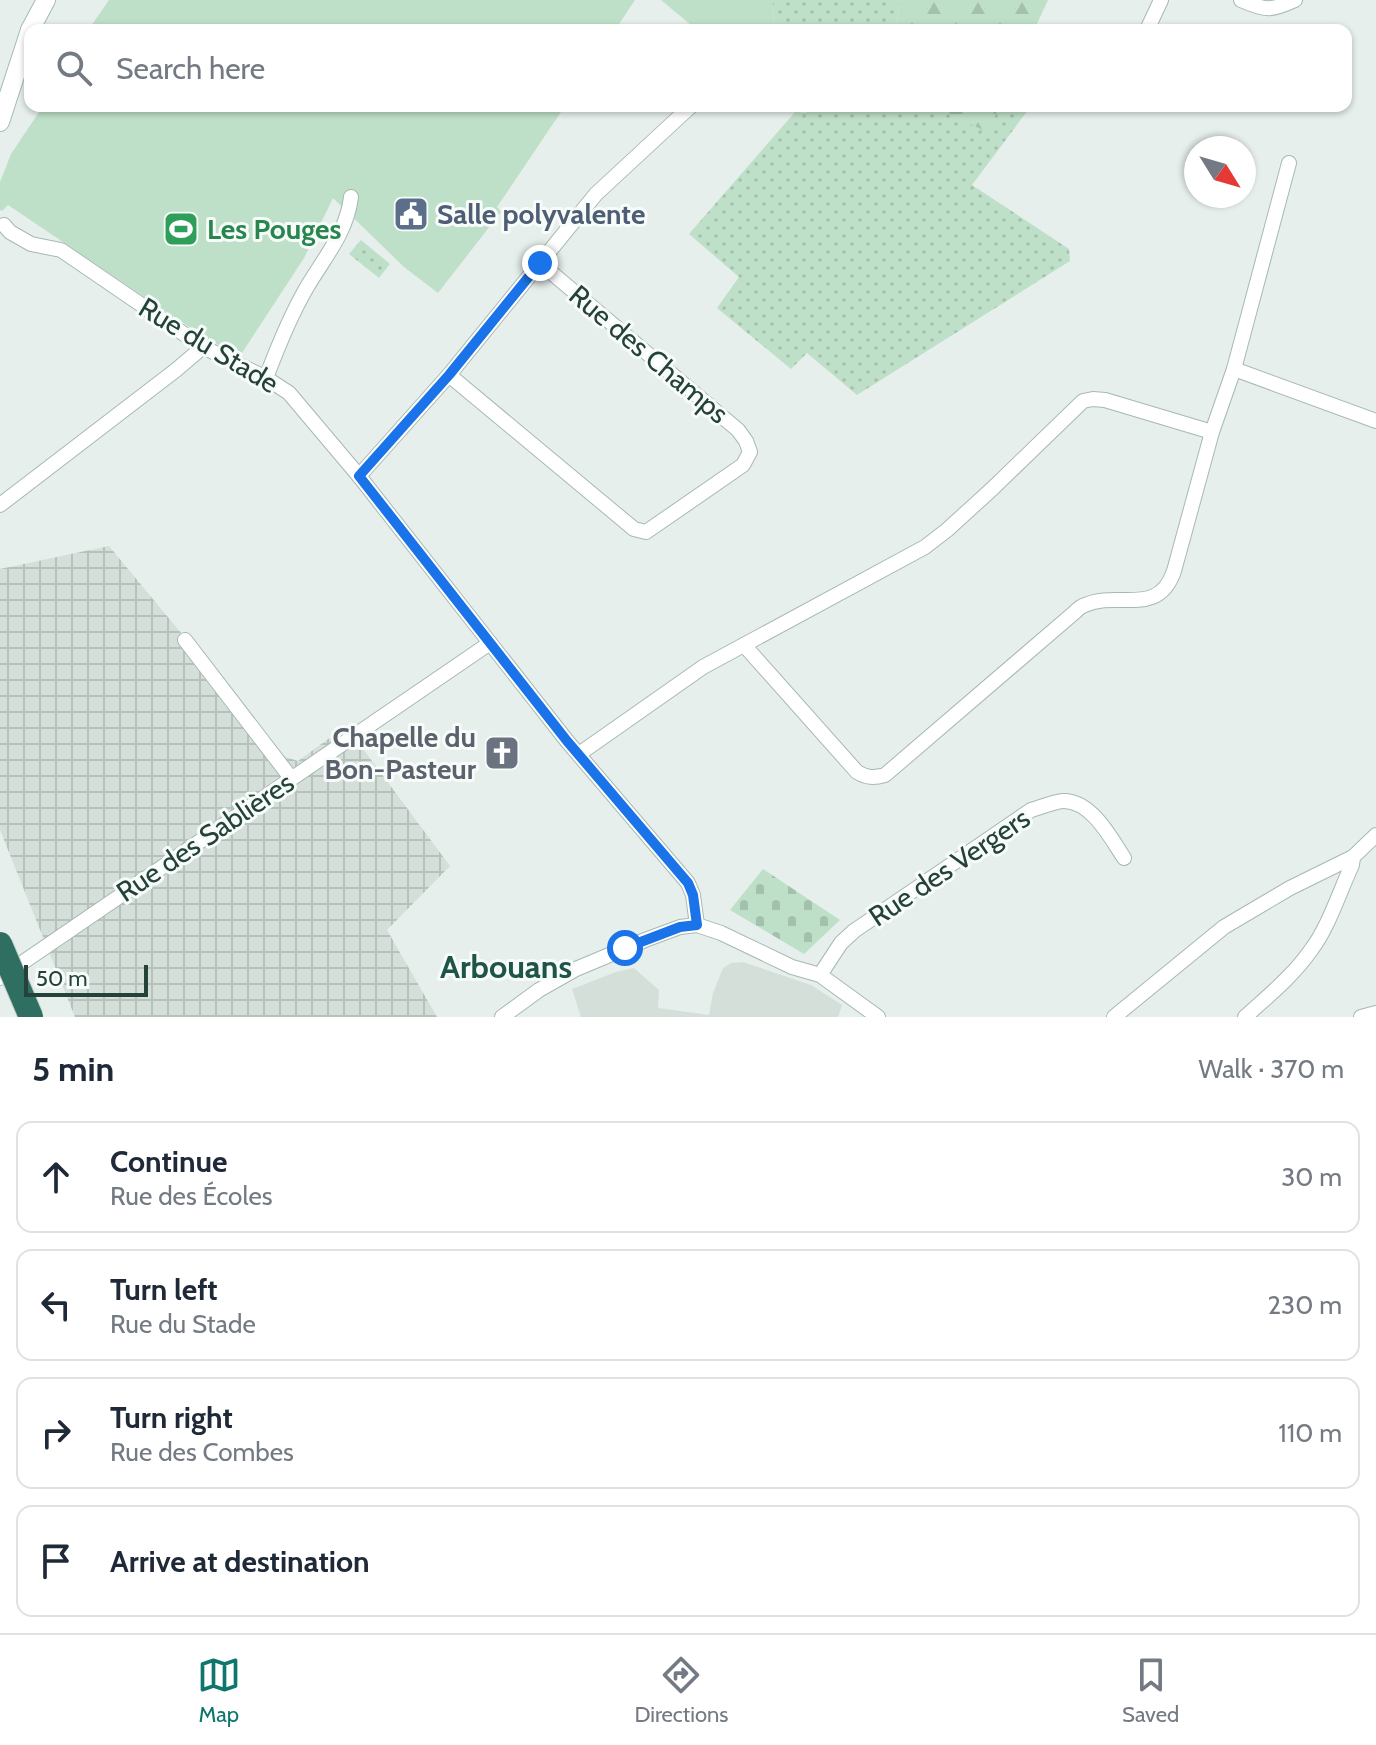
<!DOCTYPE html>
<html lang="en">
<head>
<meta charset="utf-8">
<style>
	:root { --surface:#fff; --page:#f6f6f7; --text:#1f2937; --muted:#747a83; --line:#e0e1e3; --accent:#0f766e }
	body { margin:0; font-family:Cabin,sans-serif; background:var(--page); color:var(--text) }
	.compass { position:absolute; left:1184px; top:136px; width:72px; height:72px; border-radius:50%; background:var(--surface); box-shadow:0 2px 6px #0004; rotate:127deg }
	.scale { position:absolute; left:24px; bottom:20px; width:124px; box-sizing:border-box; padding-left:8px; border:4px solid #24423a; border-top:0; font-size:22px; line-height:28px; white-space:nowrap; color:#24423a; -webkit-text-stroke:6px #f7fbf9; paint-order:stroke }
	.stop { position:absolute; width:24px; height:24px; margin:-18px; border:6px solid #1a73e8; border-radius:50%; background:#fff }
	.stop.end { background:#1a73e8; border-color:#fff; box-shadow:0 2px 8px #0008 }
	.list { margin:0; padding:0; list-style:none }
	h2 { display:flex; justify-content:space-between; align-items:center; height:104px; margin:0; padding:0 32px; font-size:34px }
	h2 small { font-size:26px; font-weight:400; color:var(--muted) }
	.list li { display:grid; grid-template-columns:52px 1fr auto; gap:24px; align-items:center; box-sizing:border-box; height:112px; margin:0 16px 16px; padding:0 16px; border:2px solid var(--line); border-radius:16px }
	.list b { display:block; font-size:30px; white-space:nowrap }
	.list p { margin:0; font-size:26px; white-space:nowrap; color:var(--muted) }
	.list em { font-size:26px; font-style:normal; color:var(--muted) }
	.icon { flex:none; width:44px; height:44px; fill:none; stroke:currentColor; stroke-width:2; stroke-linecap:round; stroke-linejoin:round }
	.map { position:relative; flex:none; width:1376px; height:1017px; overflow:hidden }
	.search { position:absolute; background:var(--surface); box-shadow:0 2px 6px #0004; left:24px; right:24px; top:24px; height:88px; display:flex; align-items:center; gap:20px; box-sizing:border-box; padding:0 28px; border-radius:16px; color:var(--muted); font-size:30px }
	.sheet { height:616px; background:var(--surface) }
	nav { display:flex; justify-content:space-around; align-items:center; box-sizing:border-box; height:112px; border-top:2px solid var(--line); background:var(--surface); font-size:22px; color:var(--muted) }
	nav a { display:grid; justify-items:center; gap:4px }
	nav .on { color:var(--accent) }
	.map>svg:first-child { display:block }
</style>
</head>
<body>
<div class="map">
<svg width="1376" height="1017" viewBox="0 0 1376 1017">
	<defs>
		<pattern id="industrial-grid" width="8" height="8" patternUnits="userSpaceOnUse" patternTransform="scale(2)"><rect width="8" height="8" fill="#d4dfda"/><path d="M0 4h8M4 0v8" fill="none" stroke="#b6c1bc"/></pattern>
		<pattern id="green-dots" width="8" height="8" patternUnits="userSpaceOnUse" patternTransform="scale(2)"><rect width="8" height="8" fill="#bfe0c8"/><path d="M2 2h.1M6 6h.1" fill="none" stroke="#a4c1ad" stroke-width="1.8" stroke-linecap="round"/></pattern>
		<pattern id="forest-firs" width="22" height="20" patternUnits="userSpaceOnUse" patternTransform="scale(2)"><rect width="22" height="20" fill="#bfe0c8"/><path d="M5 1l3.5 6h-7zM16 11l3.5 6h-7z" fill="#a4c1ad"/></pattern>
		<pattern id="cemetery-stones" width="16" height="16" patternUnits="userSpaceOnUse" patternTransform="scale(2)"><rect width="16" height="16" fill="#bfe0c8"/><path d="M2 7V4a2 2 0 0 1 4 0v3zM10 15v-3a2 2 0 0 1 4 0v3z" fill="#a4c1ad"/></pattern>
	</defs>
	<rect width="100%" height="100%" fill="#e6efeb"/>
	<path fill="#d4dfda" d="M 743,962 L 811,985 L 842,1005 L 838,1017 L 581,1017 L 572,989 L 616,972 L 634,968 L 659,990 L 658,1008 L 709,1015 L 713,993 L 723,968 L 731,963 Z"/>
	<path fill="url(#industrial-grid)" d="M 109,546 L 283,756 L 298,761 L 346,726 L 450,866 L 387,930 L 437,1017 L 75,1017 L 0,830 L 0,569 Z"/>
	<g fill="url(#green-dots)">
		<path d="M 772,0 L 899,0 L 897,30 L 771,30 L 774,21 Z"/>
		<path d="M 807,106 L 929,106 L 988,131 L 999,106 L 1031,106 L 972,185 L 1069,249 L 1070,261 L 857,395 L 807,353 L 791,369 L 717,308 L 739,277 L 689,234 L 795,112 L 806,113 Z"/>
		<path d="M 361,240 L 390,264 L 379,278 L 349,254 Z"/>
	</g>
	<g fill="url(#forest-firs)">
		<path d="M 899,0 L 1048,0 L 1034,30 L 897,30 Z"/>
		<path d="M 929,106 L 999,106 L 988,132 Z"/>
	</g>
	<path fill="url(#cemetery-stones)" d="M 763,869 L 840,920 L 804,954 L 730,910 Z"/>
	<g fill="#bfe0c8">
		<path d="M 109,0 L 635,0 L 615,30 L 92,30 L 89,29 Z"/>
		<path d="M 661,0 L 772,0 L 774,21 L 771,30 L 697,30 Z"/>
		<path d="M 43,106 L 565,106 L 497,207 L 501,212 L 438,293 L 404,267 L 333,198 L 304,258 L 240,356 L 207,339 L 8,205 L 2,211 L 0,210 L 0,182 L 11,154 Z"/>
	</g>
	<g fill="none" stroke-linecap="round" stroke-linejoin="round">
		<defs>
			<g id="street">
				<path d="M 1241,0 C 1266,11 1271,11 1295,0"/>
				<path d="M 1147,30 L 1161,0"/>
				<path d="M 4,225 L 10,232 L 31,244 L 61,250 L 203,347 L 266,378 L 289,393 L 359,476 L 567,741 L 688,883 L 693,895 L 697,925"/>
				<path d="M 1234,369 L 1376,421"/>
				<path d="M 449,375 L 634,529 L 646,532 L 743,465 L 750,452 L 746,441 L 738,430 L 540,263"/>
				<path d="M 266,378 C 278,346 290,316 307,287 C 324,258 347,232 351,197"/>
				<path d="M 359,476 L 449,375 L 596,194 L 691,106"/>
				<path d="M 0,505 L 176,370 L 203,347"/>
				<path d="M 185,640 L 291,778"/>
				<path d="M 744,645 L 857,772 C 867,778 874,778 885,775 L 1075,612 C 1078,609 1081,606 1085,605 C 1118,590 1158,618 1174,571 L 1212,432 L 1234,369 L 1289,163"/>
				<path d="M 579,754 L 703,667 L 925,547 L 947,530 L 992,489 L 1083,401 L 1093,399 L 1105,400 L 1212,432"/>
				<path d="M 820,975 L 841,943 L 854,931 L 1031,810 C 1041,807 1053,802 1063,801 C 1091,800 1111,838 1124,858"/>
				<path d="M 0,978 L 490,643"/>
				<path d="M 502,1017 L 539,990 L 576,969 L 645,940 L 680,927 L 697,925 L 721,933 L 792,967 L 820,975 L 878,1017"/>
				<path d="M 1114,1017 L 1224,927 L 1290,888 L 1353,857 L 1376,835"/>
				<path d="M 1245,1017 C 1268,996 1293,976 1311,950 C 1329,926 1339,893 1352,865 L 1353,857"/>
				<path d="M 1361,1017 L 1376,1013"/>
			</g>
			<g id="secondary">
				<path d="M 30,30 L 46,0"/>
				<path d="M 0,122 L 30,30"/>
			</g>
		</defs>
		<use href="#street" stroke="#a8b8b2" stroke-width="16"/>
		<use href="#secondary" stroke="#a4bbb3" stroke-width="20"/>
		<use href="#street" stroke="#fff" stroke-width="14"/>
		<use href="#secondary" stroke="#fff" stroke-width="18"/>
		<defs>
			<path id="highway-bridge" d="M 0,944 L 31,1017"/>
		</defs>
		<use href="#highway-bridge" stroke="#c2cac8" stroke-width="26" stroke-linecap="butt"/>
		<use href="#highway-bridge" stroke="#2f6f62" stroke-width="24"/>
	</g>
	<g fill="none" stroke-linecap="round" stroke-linejoin="round">
		<path stroke="#1a73e8" stroke-width="10" d="M 540,263 L 449,375 L 359,476 L 567,741 L 688,883 L 693,895 L 697,925 L 680,927 L 625,948"/>
	</g>
	<defs>
		<symbol id="civic-square" viewBox="-11 -11 22 22"><rect x="-9" y="-9" width="18" height="18" rx="4" fill="#5c6f8a" stroke="#f7fbf9"/><path d="M-.6-6.5H3V-4.5H.6V-3L4-1V1h2V6H-6V1h2V-1L-.6-3ZM-1.2 2.5V6h2.4V2.5Z" fill="#fff"/></symbol>
		<symbol id="stadium-square" viewBox="-11 -11 22 22"><rect x="-9" y="-9" width="18" height="18" rx="4" fill="#2e9e5b" stroke="#f7fbf9"/><path d="M0-5a6.5 5 0 1 0 0 10a6.5 5 0 1 0 0-10ZM-3.5-1.8h7v3.6h-7Z" fill="#fff"/></symbol>
		<symbol id="church-square" viewBox="-11 -11 22 22"><rect x="-9" y="-9" width="18" height="18" rx="4" fill="#6b7280" stroke="#f7fbf9"/><path d="M-1.2-6h2.4v3.5h3.3v2.4h-3.3V6h-2.4V-.1h-3.3v-2.4h3.3Z" fill="#fff"/></symbol>
	</defs>
	<g fill-rule="evenodd">
		<use href="#civic-square" x="391" y="194" width="40" height="40"/>
		<use href="#stadium-square" x="161" y="209" width="40" height="40"/>
		<use href="#church-square" x="482" y="733" width="40" height="40"/>
	</g>
	<g text-anchor="middle" dominant-baseline="central" stroke-width="6" stroke-linejoin="round" paint-order="stroke">
		<g font-size="28" font-weight="bold" fill="#4e5e75" stroke="#f7fbf9" text-anchor="start">
			<text x="437" y="214">Salle polyvalente</text>
		</g>
		<g font-size="28" font-weight="bold" fill="#27864d" stroke="#f7fbf9" text-anchor="start">
			<text x="207" y="229">Les Pouges</text>
		</g>
		<g font-size="28" fill="#24423a" stroke="#f7fbf9">
			<text transform="translate(209 345) rotate(31)">Rue du Stade</text>
			<text transform="translate(649 354) rotate(40)">Rue des Champs</text>
			<text transform="translate(205 837) rotate(-34)">Rue des Sablières</text>
			<text transform="translate(949 867) rotate(-34)">Rue des Vergers</text>
		</g>
		<g font-size="28" font-weight="bold" fill="#5b616d" stroke="#f7fbf9" text-anchor="end">
			<text x="476" y="737">Chapelle du<tspan x="476" dy="32">Bon-Pasteur</tspan></text>
		</g>
		<g font-size="32" font-weight="bold" fill="#1f5548" stroke="#f7fbf9">
			<text x="506" y="966">Arbouans</text>
		</g>
	</g>
</svg>
<svg class="compass" viewBox="-18 -18 36 36"><path d="M0-13l5 13h-10z" fill="#e53935"/><path d="M0 13l5-13h-10z" fill="#747a83"/></svg>
<div class="scale">50 m</div>
<div class="stop" style="left:625px;top:948px"></div>
<div class="stop end" style="left:540px;top:263px"></div>
<div class="search"><svg class="icon" aria-label="search" viewBox="0 0 24 24"><circle cx="10" cy="10" r="6"/><path d="M15 15l6 6"/></svg>Search here</div>
</div>
<section class="sheet">
<h2>5 min<small>Walk · 370 m</small></h2>
<ul class="list">
<li><svg class="icon" aria-label="ahead" viewBox="0 0 24 24"><path d="M12 20V5M6 11l6-6 6 6"/></svg><div><b>Continue</b><p>Rue des Écoles</p></div><em>30 m</em></li>
<li><svg class="icon" aria-label="left" viewBox="0 0 24 24"><path d="M17 20v-9H6M10 6l-5 5 5 5"/></svg><div><b>Turn left</b><p>Rue du Stade</p></div><em>230 m</em></li>
<li><svg class="icon" aria-label="right" viewBox="0 0 24 24"><path d="M7 20v-9h11M14 6l5 5-5 5"/></svg><div><b>Turn right</b><p>Rue des Combes</p></div><em>110 m</em></li>
<li><svg class="icon" aria-label="arrive" viewBox="0 0 24 24"><path d="M6 21V4h12l-3 4 3 4H6"/></svg><div><b>Arrive at destination</b></div></li>
</ul>
</section>
<nav>
<a class="on"><svg class="icon" aria-label="map" viewBox="0 0 24 24"><path d="M3 6l6-2 6 2 6-2v14l-6 2-6-2-6 2zM9 4v14M15 6v14"/></svg>Map</a>
<a><svg class="icon" aria-label="directions" viewBox="0 0 24 24"><path d="M12 3l9 9-9 9-9-9zM9 14v-3h6M13 9l2 2-2 2"/></svg>Directions</a>
<a><svg class="icon" aria-label="saved" viewBox="0 0 24 24"><path d="M7 4h10v16l-5-4-5 4z"/></svg>Saved</a>
</nav>
</body>
</html>
